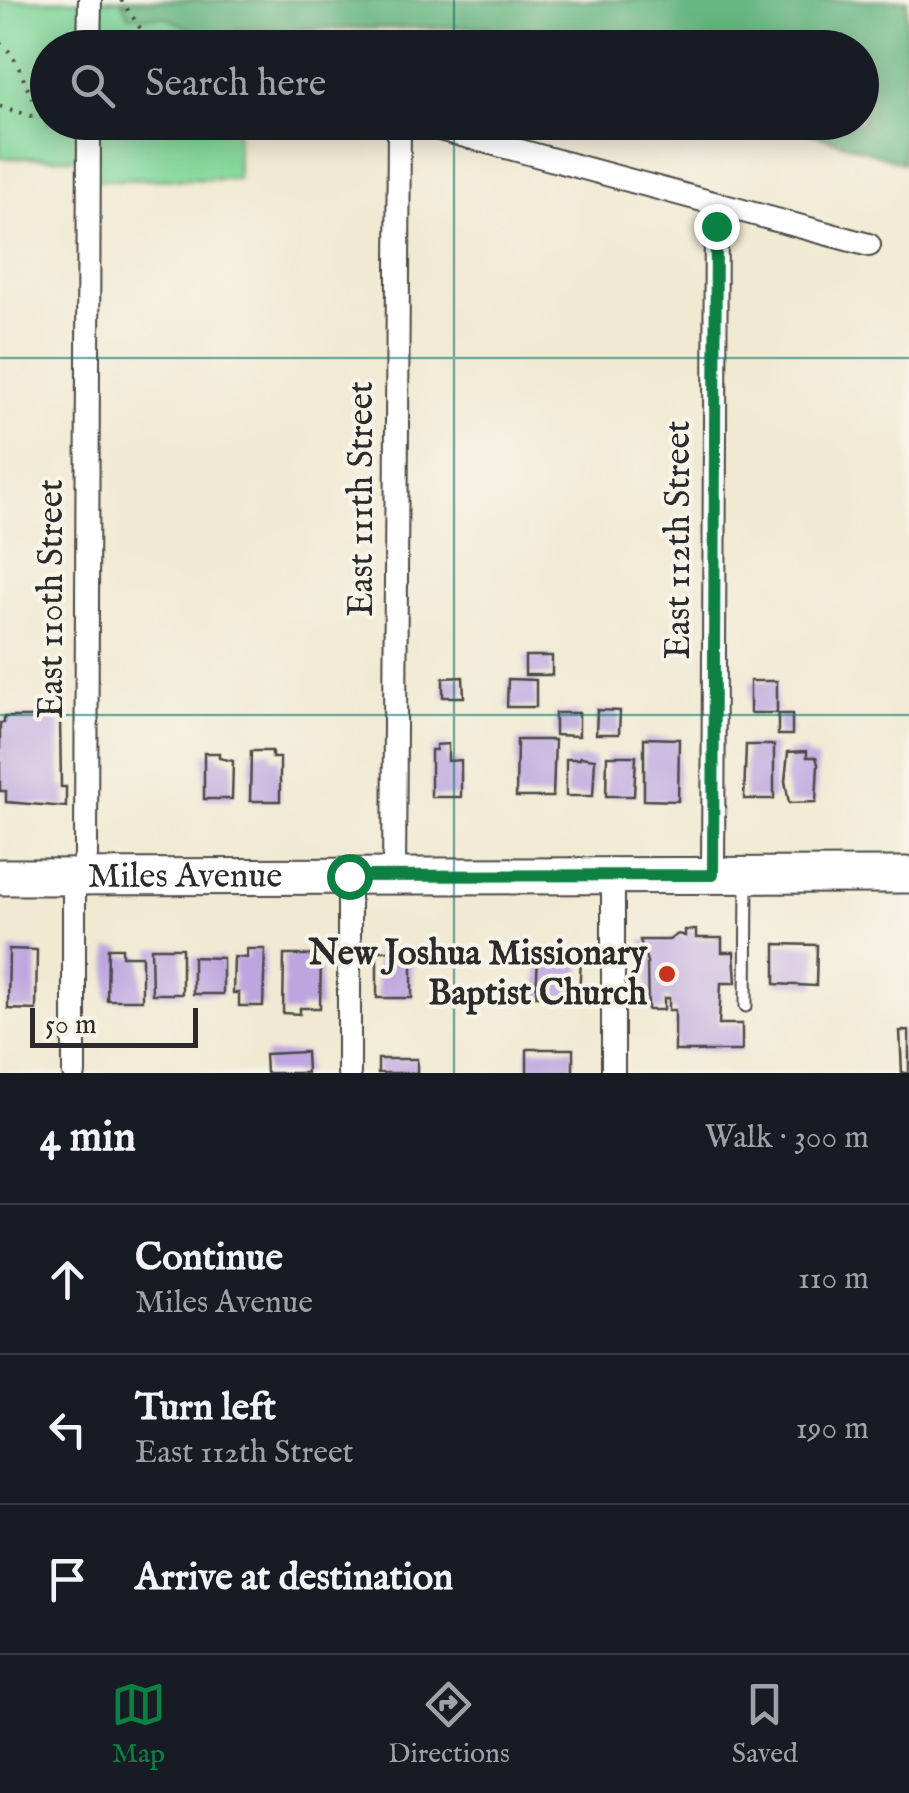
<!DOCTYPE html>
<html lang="en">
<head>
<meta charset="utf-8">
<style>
	:root { --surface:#171b24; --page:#242831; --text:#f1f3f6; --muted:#9ea1a6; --line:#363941; --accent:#0b8043 }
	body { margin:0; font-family:"IM FELL English",serif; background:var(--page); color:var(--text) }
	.scale { position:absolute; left:30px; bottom:25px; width:168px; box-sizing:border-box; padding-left:10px; border:5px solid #2b2b2b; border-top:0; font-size:28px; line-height:35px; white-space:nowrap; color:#2b2b2b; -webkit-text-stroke:8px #f7f3e8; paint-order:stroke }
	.stop { position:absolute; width:30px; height:30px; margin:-22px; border:8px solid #0b8043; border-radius:50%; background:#fff }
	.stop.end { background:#0b8043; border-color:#fff; box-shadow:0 2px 10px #0008 }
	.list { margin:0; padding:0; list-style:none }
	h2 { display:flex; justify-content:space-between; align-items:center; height:130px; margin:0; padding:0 40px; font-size:42px }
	h2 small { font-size:32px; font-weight:400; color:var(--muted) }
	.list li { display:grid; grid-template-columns:65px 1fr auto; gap:30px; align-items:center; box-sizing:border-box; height:150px; padding:0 40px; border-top:2px solid var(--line) }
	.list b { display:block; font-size:38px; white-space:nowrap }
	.list p { margin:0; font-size:32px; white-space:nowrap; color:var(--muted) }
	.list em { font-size:32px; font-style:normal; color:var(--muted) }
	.icon { flex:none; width:55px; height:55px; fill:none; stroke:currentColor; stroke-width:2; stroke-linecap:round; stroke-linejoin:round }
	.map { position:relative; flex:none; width:909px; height:1073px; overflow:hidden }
	.search { position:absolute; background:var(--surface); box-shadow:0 5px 25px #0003; left:30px; right:30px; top:30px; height:110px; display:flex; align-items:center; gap:25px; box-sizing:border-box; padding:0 35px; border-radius:55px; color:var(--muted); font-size:38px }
	.sheet { height:580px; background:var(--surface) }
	nav { display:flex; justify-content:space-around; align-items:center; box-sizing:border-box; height:140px; border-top:2px solid var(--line); background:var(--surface); font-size:28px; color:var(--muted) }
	nav a { display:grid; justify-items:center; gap:5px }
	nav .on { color:var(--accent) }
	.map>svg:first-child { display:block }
</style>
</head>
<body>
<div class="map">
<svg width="909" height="1073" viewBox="0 0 909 1073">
	<rect width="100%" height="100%" fill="#f7f3e8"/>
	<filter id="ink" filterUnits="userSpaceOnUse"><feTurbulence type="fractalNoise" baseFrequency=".01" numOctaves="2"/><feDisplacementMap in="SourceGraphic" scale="20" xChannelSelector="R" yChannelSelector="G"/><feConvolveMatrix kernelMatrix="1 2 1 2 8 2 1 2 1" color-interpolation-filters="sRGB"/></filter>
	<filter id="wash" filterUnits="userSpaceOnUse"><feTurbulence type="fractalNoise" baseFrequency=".0048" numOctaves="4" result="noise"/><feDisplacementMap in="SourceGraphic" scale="40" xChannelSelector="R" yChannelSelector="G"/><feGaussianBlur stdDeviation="2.25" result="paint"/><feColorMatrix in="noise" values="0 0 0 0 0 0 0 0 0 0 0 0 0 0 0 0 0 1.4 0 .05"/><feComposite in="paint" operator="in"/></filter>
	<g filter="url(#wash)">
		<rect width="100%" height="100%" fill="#f1e9d2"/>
		<path fill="#81d699" stroke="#568062" stroke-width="2.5" d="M 0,0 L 237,0 L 236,47 L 48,48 L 48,122 L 237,123 L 238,179 L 89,180 L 88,158 L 0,158 Z"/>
		<path fill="#68b781" stroke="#4a7156" stroke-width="2.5" d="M 121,0 L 907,0 L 903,163 L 780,123 L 862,122 L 862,48 L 551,47 L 489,27 L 237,30 L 236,47 L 231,47 L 166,17 L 129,16 Z"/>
		<g id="blocks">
			<g fill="#bda6df">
				<rect x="525" y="656" width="27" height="19"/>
				<path d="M 463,677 L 464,697 L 443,697 L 443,678 Z"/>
				<path d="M 508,679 L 536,680 L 536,707 L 507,707 Z"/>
				<rect x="750" y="681" width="27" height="32"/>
				<path d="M 597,710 L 620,711 L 619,734 L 596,734 Z"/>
				<path d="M 555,713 L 579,713 L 579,736 L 555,735 Z"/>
				<rect x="778" y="714" width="14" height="21"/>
				<path d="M 4,717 L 60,717 L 61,787 L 66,787 L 66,807 L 6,802 L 6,791 L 0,791 L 0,723 L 4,723 Z"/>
				<path d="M 644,738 L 679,739 L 678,801 L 644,800 Z"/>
				<path d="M 517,740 L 555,740 L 553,797 L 516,797 Z"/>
				<path d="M 448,744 L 448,761 L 461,760 L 461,797 L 431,797 L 431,750 L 436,750 L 436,745 Z"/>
				<path d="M 746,745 L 774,745 L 774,799 L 744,799 Z"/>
				<path d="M 251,751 L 272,751 L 272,758 L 280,758 L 280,801 L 250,801 Z"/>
				<path d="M 807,751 L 807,757 L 816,757 L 818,764 L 816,802 L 789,803 L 785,781 L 788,752 Z"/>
				<path d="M 204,753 L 219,753 L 219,758 L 233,761 L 232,799 L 204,799 Z"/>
				<path d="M 607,756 L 636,756 L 634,796 L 606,796 Z"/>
				<path d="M 580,757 L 595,759 L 593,796 L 566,796 L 566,759 L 580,759 Z"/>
				<path d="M 685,930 L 696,930 L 696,938 L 722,938 L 722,952 L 734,952 L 736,983 L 721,983 L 719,1024 L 742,1024 L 742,1051 L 675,1051 L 675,1010 L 669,1010 L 669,998 L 664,998 L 664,1010 L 648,1010 L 647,962 L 640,940 L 669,940 L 678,934 L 685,936 Z"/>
				<path d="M 775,944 L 817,945 L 816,986 L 775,984 Z"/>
				<path d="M 108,948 L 122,948 L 122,956 L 142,956 L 142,1000 L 107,1000 Z"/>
				<path d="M 151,948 L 182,948 L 182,994 L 152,994 Z"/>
				<path d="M 9,949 L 37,950 L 36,1010 L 8,1009 Z"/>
				<path d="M 247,949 L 265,949 L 263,1006 L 239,1006 L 239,993 L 233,993 L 234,957 L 247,958 Z"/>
				<rect x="377" y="951" width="35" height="47"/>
				<path d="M 284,955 L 321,955 L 320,1008 L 300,1008 L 300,1014 L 283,1013 Z"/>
				<path d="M 538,956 L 581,958 L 579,997 L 536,996 Z"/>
				<path d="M 193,957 L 223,958 L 223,994 L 193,994 Z"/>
				<path d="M 900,1031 L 909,1031 L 909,1073 L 902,1073 Z"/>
				<rect x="527" y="1049" width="46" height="24"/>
				<path d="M 306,1052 L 307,1073 L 266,1073 L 265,1054 Z"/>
				<rect x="378" y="1059" width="39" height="14"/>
			</g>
		</g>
	</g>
	<g filter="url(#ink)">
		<use href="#blocks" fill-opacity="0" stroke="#494844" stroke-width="2.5"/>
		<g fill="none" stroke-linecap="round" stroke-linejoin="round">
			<defs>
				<path id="lane" d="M 746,1006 L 747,879"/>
				<g id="street">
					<path d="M 89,48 L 90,0"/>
					<path d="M 413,122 L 869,245"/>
					<path d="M 713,875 L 716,205"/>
					<path d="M 394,877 L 399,122"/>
					<path d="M 74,1073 L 74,893 L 86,856 L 86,843 L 89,122"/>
					<path d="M 349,1073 L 349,877"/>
					<path d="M 613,1073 L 613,876"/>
				</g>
				<g id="primary">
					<path id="s1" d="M 0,877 L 909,875"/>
				</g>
			</defs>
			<use href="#lane" stroke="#494844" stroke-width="15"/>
			<use href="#street" stroke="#494844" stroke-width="26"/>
			<use href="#primary" stroke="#494844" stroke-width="39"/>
			<g stroke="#494844" stroke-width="4" stroke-dasharray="2.5 8" stroke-linecap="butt">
				<path d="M 121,0 L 154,48"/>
				<path d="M 0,43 C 24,59 23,99 48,115"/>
				<path d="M 0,106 L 31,116 L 48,116"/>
			</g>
			<use href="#lane" stroke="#fff" stroke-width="11"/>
			<use href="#street" stroke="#fff" stroke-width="22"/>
			<use href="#primary" stroke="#fff" stroke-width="35"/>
		</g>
	</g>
	<g fill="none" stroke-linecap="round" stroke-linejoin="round" filter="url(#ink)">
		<path stroke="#0b8043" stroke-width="12" d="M 349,876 L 713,875 L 716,226"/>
	</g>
	<path fill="none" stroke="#0f766e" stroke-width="2.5" stroke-opacity="0.55" d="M 454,0 L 454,48M 454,122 L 454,1073M 0,358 L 909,358M 0,715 L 909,715"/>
	<circle fill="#c8321e" stroke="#f7f3e8" stroke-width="4" cx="667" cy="974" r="10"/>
	<g text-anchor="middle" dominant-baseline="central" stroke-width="8" stroke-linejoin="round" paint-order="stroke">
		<g font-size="35" fill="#2b2b2b" stroke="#f7f3e8">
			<text transform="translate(362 499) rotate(-90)">East 111th Street</text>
			<text transform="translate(679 540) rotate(-90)">East 112th Street</text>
			<text transform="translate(52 599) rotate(-90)">East 110th Street</text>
			<text stroke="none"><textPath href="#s1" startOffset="185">Miles Avenue</textPath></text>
		</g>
		<g font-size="35" font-weight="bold" fill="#2b2b2b" stroke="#f7f3e8" text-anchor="end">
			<text x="647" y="954">New Joshua Missionary<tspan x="647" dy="40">Baptist Church</tspan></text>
		</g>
	</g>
</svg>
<div class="scale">50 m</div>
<div class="stop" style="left:349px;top:876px"></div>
<div class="stop end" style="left:716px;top:226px"></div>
<div class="search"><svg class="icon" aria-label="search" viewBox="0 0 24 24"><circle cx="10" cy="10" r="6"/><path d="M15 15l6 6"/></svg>Search here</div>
</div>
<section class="sheet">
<h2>4 min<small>Walk · 300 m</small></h2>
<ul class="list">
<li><svg class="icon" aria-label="ahead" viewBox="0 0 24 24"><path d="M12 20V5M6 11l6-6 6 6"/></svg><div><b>Continue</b><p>Miles Avenue</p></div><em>110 m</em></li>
<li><svg class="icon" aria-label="left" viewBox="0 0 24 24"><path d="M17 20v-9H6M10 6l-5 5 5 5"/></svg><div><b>Turn left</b><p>East 112th Street</p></div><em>190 m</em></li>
<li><svg class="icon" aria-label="arrive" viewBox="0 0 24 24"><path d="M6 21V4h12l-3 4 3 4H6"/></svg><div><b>Arrive at destination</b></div></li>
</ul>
</section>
<nav>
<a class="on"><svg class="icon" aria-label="map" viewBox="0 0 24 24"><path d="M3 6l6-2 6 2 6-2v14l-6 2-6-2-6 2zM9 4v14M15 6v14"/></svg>Map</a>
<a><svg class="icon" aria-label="directions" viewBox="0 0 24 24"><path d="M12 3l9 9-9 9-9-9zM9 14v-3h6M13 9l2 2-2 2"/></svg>Directions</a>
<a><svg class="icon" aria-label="saved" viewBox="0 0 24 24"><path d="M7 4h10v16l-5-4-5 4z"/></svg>Saved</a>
</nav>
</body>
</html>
